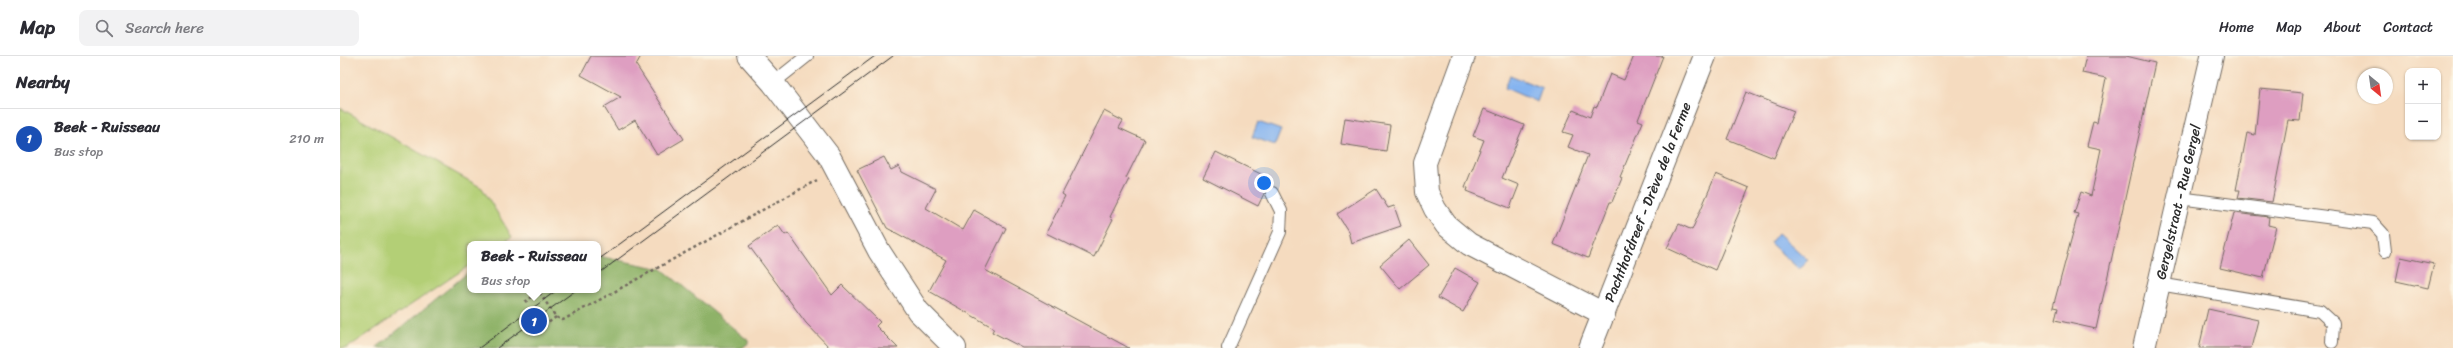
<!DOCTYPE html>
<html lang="en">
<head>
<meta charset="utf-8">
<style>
	:root { --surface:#fff; --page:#f2f2f3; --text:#2b2b33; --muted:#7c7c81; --line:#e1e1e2; --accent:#d1495b }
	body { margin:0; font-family:Sriracha,sans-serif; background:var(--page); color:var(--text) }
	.controls { position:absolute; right:12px; top:12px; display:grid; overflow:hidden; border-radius:8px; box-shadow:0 1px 3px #0004 }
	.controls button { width:36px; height:36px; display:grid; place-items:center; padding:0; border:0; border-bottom:1px solid var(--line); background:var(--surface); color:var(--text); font:20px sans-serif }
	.compass { position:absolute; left:2017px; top:12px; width:36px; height:36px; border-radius:50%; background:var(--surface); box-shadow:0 1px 3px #0004; rotate:151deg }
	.you { position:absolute; left:924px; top:127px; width:14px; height:14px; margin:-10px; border:3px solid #fff; border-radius:50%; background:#1a73e8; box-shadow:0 0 0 6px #1a73e833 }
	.badge { display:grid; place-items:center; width:26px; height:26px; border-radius:50%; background:var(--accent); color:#fff; font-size:13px; font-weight:700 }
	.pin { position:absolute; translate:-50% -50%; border:2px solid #fff; box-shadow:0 1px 4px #0006 }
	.popup { position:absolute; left:127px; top:185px; width:134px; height:52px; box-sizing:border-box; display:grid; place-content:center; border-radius:8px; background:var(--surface); filter:drop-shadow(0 1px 3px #0005); font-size:13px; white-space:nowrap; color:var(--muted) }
	.popup b { font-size:15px; color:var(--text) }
	.popup::after { content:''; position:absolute; left:50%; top:100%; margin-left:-8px; border:8px solid transparent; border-top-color:var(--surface) }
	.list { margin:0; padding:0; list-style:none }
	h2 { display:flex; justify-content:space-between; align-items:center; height:52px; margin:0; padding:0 16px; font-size:17px }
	h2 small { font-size:13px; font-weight:400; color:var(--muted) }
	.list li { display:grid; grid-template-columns:26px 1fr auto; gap:12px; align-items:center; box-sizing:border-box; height:60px; padding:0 16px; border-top:1px solid var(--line) }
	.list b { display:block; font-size:15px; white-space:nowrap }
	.list p { margin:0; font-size:13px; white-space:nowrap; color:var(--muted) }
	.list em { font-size:13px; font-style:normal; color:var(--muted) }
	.icon { flex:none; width:22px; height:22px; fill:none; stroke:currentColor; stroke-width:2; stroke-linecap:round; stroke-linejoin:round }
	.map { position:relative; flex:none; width:2113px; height:292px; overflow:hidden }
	header { display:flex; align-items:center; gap:24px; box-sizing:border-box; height:56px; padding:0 20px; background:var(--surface); border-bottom:1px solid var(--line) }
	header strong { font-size:19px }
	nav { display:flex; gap:22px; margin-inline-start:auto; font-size:14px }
	.search { width:280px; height:36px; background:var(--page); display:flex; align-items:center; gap:10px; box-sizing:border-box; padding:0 14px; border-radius:8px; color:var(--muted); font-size:15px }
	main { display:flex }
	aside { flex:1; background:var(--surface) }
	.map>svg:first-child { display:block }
</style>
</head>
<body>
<header>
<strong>Map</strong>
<div class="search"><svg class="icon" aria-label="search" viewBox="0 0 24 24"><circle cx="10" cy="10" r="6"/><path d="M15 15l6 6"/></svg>Search here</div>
<nav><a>Home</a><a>Map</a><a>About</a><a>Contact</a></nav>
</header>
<main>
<aside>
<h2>Nearby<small></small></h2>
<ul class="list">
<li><span class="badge" style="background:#1a4fb4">1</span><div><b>Beek - Ruisseau</b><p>Bus stop</p></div><em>210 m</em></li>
</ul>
</aside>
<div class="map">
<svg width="2113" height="292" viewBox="0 0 2113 292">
	<rect width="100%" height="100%" fill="#fcf5e5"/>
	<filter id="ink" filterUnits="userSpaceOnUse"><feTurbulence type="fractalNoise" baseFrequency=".025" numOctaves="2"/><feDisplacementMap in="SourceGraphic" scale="8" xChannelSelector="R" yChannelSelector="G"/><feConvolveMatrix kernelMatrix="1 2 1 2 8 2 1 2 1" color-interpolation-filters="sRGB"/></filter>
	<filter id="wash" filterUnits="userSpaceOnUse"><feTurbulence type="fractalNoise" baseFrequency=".012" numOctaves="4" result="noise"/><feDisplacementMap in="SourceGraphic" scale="16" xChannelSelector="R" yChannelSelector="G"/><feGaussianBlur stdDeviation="0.9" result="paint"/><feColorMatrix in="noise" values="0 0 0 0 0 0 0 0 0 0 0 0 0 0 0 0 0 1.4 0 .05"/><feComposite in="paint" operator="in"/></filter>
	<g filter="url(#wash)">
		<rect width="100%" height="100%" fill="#f5dbbf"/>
		<path fill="#b3cf76" stroke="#6f7d50" d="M 0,52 L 142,132 L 172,181 L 161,188 L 130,188 L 130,209 L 7,292 L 0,292 Z"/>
		<path fill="#8eb267" stroke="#5c6e49" d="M 258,200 L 322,213 L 410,286 L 402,292 L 36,292 L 130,215 L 130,234 L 258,234 Z"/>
		<g fill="#85b4f0" stroke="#58708e">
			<path d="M 1170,19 L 1202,32 L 1197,46 L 1165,32 Z"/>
			<path d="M 918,66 L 941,74 L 935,89 L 912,81 Z"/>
			<path d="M 1438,177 L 1468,204 L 1459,213 L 1430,187 Z"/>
		</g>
		<g id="blocks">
			<g fill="#de9ec1">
				<path d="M 251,0 L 301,0 L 296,9 L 344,83 L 317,99 L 295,64 L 278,74 L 264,51 L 281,41 L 241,19 Z"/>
				<path d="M 1294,0 L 1323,0 L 1298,64 L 1303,66 L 1280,121 L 1282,122 L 1272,146 L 1270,146 L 1248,202 L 1213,188 L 1248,99 L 1228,91 L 1233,79 L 1223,76 L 1233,54 L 1250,61 L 1254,50 L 1257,51 L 1270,18 L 1284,24 Z"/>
				<path d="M 1746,0 L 1786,0 L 1815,7 L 1756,273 L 1715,264 L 1718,252 L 1713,251 L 1738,158 L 1734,157 L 1741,136 L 1751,140 L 1761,93 L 1747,90 L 1753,66 L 1757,67 L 1766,22 L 1742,17 Z"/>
				<path d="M 1920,33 L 1963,37 L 1960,65 L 1948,64 L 1932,146 L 1898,142 L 1900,134 L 1896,134 L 1907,77 L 1915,79 Z"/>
				<path d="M 1406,36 L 1454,55 L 1434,102 L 1387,83 Z"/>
				<path d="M 1144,53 L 1184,69 L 1162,122 L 1179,129 L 1170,152 L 1127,135 L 1128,132 L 1125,131 L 1144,84 L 1133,80 Z"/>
				<path d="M 764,55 L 783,65 L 779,72 L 805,84 L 786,122 L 789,123 L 770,161 L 773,163 L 754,201 L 706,177 L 725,140 L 722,138 Z"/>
				<path d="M 1005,62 L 1050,69 L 1046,95 L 1001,88 Z"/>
				<path d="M 876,96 L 931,123 L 918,150 L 863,122 Z"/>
				<path d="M 544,101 L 551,114 L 559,110 L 562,116 L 596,133 L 586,152 L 623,174 L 634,154 L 666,172 L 645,214 L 789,292 L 683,292 L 652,276 L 654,272 L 589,235 L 606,204 L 547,172 L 517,114 Z"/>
				<path d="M 1376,118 L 1409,132 L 1375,214 L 1327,192 L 1339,168 L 1352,174 Z"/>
				<path d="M 1036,133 L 1048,152 L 1054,150 L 1061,170 L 1011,187 L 1008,175 L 997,158 Z"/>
				<path d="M 1894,157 L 1929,161 L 1928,169 L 1936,171 L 1923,222 L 1880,212 Z"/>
				<path d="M 438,169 L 445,179 L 448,177 L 492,239 L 502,229 L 540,266 L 536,270 L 558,292 L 490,292 L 466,267 L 409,190 Z"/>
				<path d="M 1069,184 L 1089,209 L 1060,233 L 1040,209 Z"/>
				<path d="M 2061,201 L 2094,208 L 2088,232 L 2056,225 Z"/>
				<path d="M 1115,212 L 1140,226 L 1123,256 L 1098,242 Z"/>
				<path d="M 1868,253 L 1918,264 L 1911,292 L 1859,292 Z"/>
			</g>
		</g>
	</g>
	<g filter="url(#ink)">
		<use href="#blocks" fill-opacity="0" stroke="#72695f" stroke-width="1"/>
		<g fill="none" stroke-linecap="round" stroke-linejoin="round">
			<defs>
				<g id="lane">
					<path d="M 433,27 L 467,0"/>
					<path d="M 1839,142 L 2033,167 L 2043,178 L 2045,195"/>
					<path d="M 1819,228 L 1980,255 L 1993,267 L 1992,286"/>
					<path d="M 888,292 L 940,176 L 941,155 L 932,137"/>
				</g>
				<g id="street">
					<path d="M 409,0 L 433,27 L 489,100 L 539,195 L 578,255 L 615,292"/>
					<path d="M 1124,0 L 1085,107 L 1087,136 L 1095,153 L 1106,169 L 1129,188 L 1264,258"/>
					<path id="s1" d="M 1250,292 L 1365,0"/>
					<path id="s2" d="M 1804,292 L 1872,0"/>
				</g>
			</defs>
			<use href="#lane" stroke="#72695f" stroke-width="14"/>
			<use href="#street" stroke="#72695f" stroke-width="24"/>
			<g stroke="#72695f" stroke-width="2.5" stroke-dasharray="3 3" stroke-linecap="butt">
				<path d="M 185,246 L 199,236 L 216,261 L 223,264 L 477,124"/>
				<path d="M 204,270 L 216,261"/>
			</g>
			<use href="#lane" stroke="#fff" stroke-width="12"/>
			<use href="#street" stroke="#fff" stroke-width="22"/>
			<g stroke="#2b2b2b" stroke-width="1">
				<path d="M 258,204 L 535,0"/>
				<path d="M 258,218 L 553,0"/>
				<path d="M 139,292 L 217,234"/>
				<path d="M 157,292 L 236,234"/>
			</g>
		</g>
	</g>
	<g text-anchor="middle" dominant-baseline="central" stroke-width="3" stroke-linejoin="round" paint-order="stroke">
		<g font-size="14" fill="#2b2b2b" stroke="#fcf5e5">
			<text stroke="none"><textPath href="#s1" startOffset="157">Pachthofdreef - Drève de la Ferme</textPath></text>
			<text stroke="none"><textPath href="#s2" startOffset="150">Gergelstraat - Rue Gergel</textPath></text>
		</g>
	</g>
</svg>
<div class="controls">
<button>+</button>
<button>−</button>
</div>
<svg class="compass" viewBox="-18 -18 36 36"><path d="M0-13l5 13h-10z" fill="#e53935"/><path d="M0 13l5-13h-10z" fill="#7c7c81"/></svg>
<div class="you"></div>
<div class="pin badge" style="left:194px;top:265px;background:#1a4fb4">1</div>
<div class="popup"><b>Beek - Ruisseau</b>Bus stop</div>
</div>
</main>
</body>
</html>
